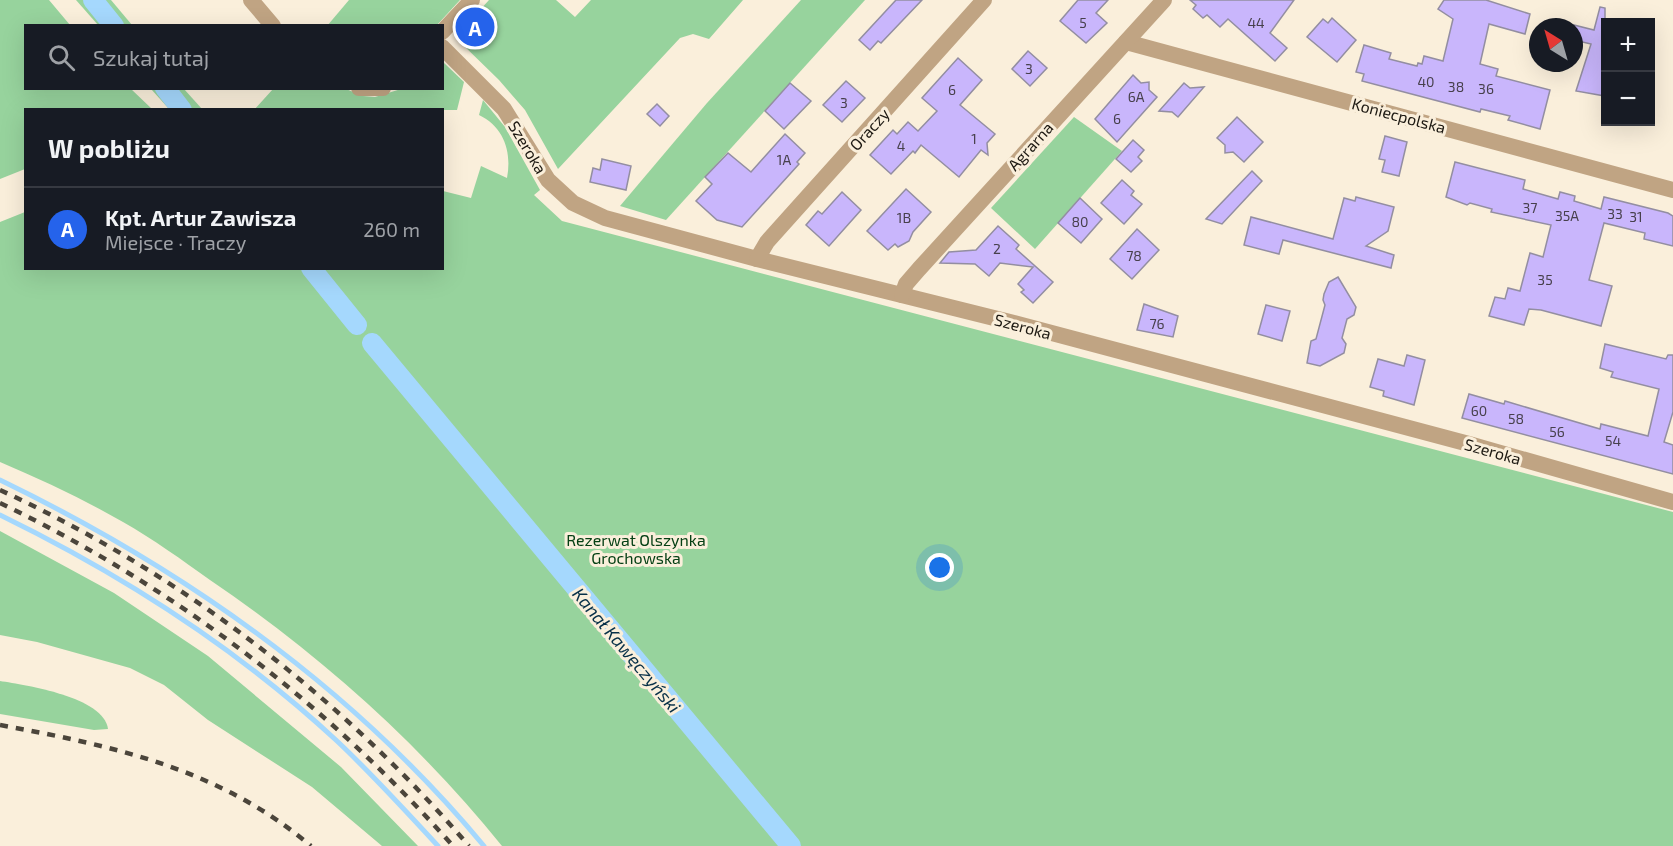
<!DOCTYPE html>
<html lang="pl">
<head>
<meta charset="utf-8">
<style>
	:root { --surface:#171b24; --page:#242831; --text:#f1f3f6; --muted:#9ea1a6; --line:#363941; --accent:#2563eb }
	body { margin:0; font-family:"Exo 2",sans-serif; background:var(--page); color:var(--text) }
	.controls { position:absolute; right:18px; top:18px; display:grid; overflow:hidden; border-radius:0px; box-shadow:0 6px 24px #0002 }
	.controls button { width:54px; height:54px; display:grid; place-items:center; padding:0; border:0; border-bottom:2px solid var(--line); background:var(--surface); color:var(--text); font:30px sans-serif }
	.compass { position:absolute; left:1529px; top:18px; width:54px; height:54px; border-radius:50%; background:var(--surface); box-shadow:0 6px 24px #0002; rotate:323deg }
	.you { position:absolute; left:940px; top:568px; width:21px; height:21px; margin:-15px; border:4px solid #fff; border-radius:50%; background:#1a73e8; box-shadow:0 0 0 9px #1a73e833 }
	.badge { display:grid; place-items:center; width:39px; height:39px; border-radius:50%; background:var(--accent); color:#fff; font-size:20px; font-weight:700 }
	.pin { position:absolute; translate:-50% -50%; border:3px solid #fff; box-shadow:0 2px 6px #0006 }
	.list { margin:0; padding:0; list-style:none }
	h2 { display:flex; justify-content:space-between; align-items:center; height:78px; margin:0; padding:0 24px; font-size:26px }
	h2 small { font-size:20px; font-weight:400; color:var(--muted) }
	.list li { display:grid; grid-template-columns:39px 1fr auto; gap:18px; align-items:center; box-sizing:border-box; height:84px; padding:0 24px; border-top:2px solid var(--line) }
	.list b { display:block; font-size:22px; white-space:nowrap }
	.list p { margin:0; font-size:20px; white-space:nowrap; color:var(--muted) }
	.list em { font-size:20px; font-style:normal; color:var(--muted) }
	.icon { flex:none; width:33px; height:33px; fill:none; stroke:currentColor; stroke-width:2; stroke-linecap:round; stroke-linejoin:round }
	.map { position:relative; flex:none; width:1673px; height:846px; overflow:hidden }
	.search { position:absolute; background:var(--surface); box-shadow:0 6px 24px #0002; left:24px; top:24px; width:420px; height:66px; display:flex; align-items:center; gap:15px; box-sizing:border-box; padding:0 21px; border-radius:0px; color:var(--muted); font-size:22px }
	.panel { position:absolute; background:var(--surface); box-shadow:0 6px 24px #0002; left:24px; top:108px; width:420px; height:162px; border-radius:0px }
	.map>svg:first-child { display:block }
</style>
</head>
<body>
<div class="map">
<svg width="1673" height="846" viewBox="0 0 1673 846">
	<rect width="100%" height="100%" fill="#faefdb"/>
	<g fill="#97d39d">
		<path d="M 0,0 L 49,0 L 70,25 L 26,26 L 26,88 L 131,89 L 152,109 L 26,110 L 25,169 L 0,179 Z"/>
		<path d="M 76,0 L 111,0 L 132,25 L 98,25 Z"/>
		<path d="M 349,0 L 460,0 L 437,25 L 327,26 Z"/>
		<path d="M 489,0 L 556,0 L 575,17 L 591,0 L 743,0 L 709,39 L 693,34 L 680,38 L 558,169 L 525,110 L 499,80 L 459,41 L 459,33 Z"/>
		<path d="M 801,0 L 865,0 L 666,220 L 620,206 L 707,103 Z"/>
		<path d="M 443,62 L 464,82 L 457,110 L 254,110 L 273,89 L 346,89 L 363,96 L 375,97 L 401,89 L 442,88 Z"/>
		<path d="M 151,89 L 184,89 L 202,109 L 169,109 Z"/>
		<path d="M 483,100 L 505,127 L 540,190 L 534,195 L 562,221 L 1673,512 L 1673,846 L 502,846 C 418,742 320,655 210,580 C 182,560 153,539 123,522 C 83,499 42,480 0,462 L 0,222 L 25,212 L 26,268 L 442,268 L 443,191 L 471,198 L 481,166 L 507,178 C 512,152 504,127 479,115 Z"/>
		<path d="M 1074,117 L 1122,151 L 1035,249 L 991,208 Z"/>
		<path d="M 0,531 L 114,593 L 208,656 L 341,767 L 418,846 L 382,846 L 312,787 L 208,720 L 164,685 L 130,668 L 37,642 L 0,635 Z"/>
		<path d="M 0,681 C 26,685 104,697 108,729 L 94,730 L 0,714 Z"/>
	</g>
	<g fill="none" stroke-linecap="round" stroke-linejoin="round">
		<g stroke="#a5d8fd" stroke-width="5">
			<path d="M 0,480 C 184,569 352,687 484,846"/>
			<path d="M 0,515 C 121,574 238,649 337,741 C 372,774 405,810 438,846"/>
		</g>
		<g stroke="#a5d8fd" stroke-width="20">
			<path d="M 93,0 L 114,26"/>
			<path d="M 165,88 L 182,110"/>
			<path d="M 311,268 L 357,325"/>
			<path d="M 372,343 L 791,846"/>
		</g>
	</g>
	<g fill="#c9b6fc" stroke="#938ea1" stroke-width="1.5">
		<path d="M 896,0 L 922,0 L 881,43 L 878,41 L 870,50 L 859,40 Z"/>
		<path d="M 1078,0 L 1108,0 L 1096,13 L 1107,23 L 1086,43 L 1060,21 Z"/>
		<path d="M 1190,0 L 1294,0 L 1270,33 L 1287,48 L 1275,61 L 1228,19 L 1220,27 L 1207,15 L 1203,18 L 1193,9 L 1196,5 Z"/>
		<path d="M 1444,0 L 1486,0 L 1530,14 L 1525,34 L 1489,24 L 1480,64 L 1498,69 L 1496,76 L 1550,90 L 1540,129 L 1508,120 L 1510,116 L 1481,109 L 1480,112 L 1362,81 L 1364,74 L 1356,72 L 1364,45 L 1391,53 L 1389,59 L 1417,66 L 1418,63 L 1422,64 L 1424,56 L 1443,61 L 1453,19 L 1438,9 Z"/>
		<path d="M 1600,7 L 1605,8 L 1605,96 L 1576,91 L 1591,44 L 1574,40 L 1574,25 L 1594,30 Z"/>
		<path d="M 1332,18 L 1356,40 L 1337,62 L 1307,37 L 1323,19 L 1328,23 Z"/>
		<path d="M 1028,51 L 1047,68 L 1030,86 L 1012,69 Z"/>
		<path d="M 958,58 L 982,80 L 960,105 L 995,134 L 987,143 L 988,155 L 981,150 L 959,177 L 921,145 L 915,153 L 913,151 L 891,174 L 870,155 L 893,130 L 897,134 L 908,122 L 918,131 L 937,111 L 922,98 Z"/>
		<path d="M 1133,75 L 1141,83 L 1149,82 L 1149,90 L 1157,97 L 1117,142 L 1095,119 Z"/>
		<path d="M 846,81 L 865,98 L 842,122 L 823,105 Z"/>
		<path d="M 790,83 L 811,101 L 784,129 L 765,111 Z"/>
		<path d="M 1184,83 L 1190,88 L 1204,87 L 1178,117 L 1172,112 L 1159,111 Z"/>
		<path d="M 657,104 L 669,116 L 660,126 L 647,114 Z"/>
		<path d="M 1237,117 L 1263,142 L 1244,162 L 1233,152 L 1225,153 L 1225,145 L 1217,138 Z"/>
		<path d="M 785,134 L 805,153 L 797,162 L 799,164 L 742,227 L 717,220 L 696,201 L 712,184 L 705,177 L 728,153 L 751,172 Z"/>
		<path d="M 1385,136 L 1407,142 L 1399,176 L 1382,172 L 1385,160 L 1379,159 Z"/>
		<path d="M 1133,140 L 1144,150 L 1138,157 L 1142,161 L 1131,172 L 1116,159 Z"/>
		<path d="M 602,159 L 631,166 L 626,190 L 590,182 L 593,168 L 600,170 Z"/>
		<path d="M 1455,162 L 1525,180 L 1523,189 L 1558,199 L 1560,192 L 1575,196 L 1574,201 L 1601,209 L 1604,197 L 1668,213 L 1673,216 L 1673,246 L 1644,239 L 1645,233 L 1604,223 L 1589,280 L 1612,286 L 1601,326 L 1541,310 L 1529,309 L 1524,325 L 1489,316 L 1495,297 L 1505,299 L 1508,288 L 1520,291 L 1530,253 L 1543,257 L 1551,225 L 1491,212 L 1492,209 L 1470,203 L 1467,205 L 1446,197 Z"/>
		<path d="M 1252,171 L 1262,181 L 1222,224 L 1206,219 Z"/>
		<path d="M 1122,180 L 1134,191 L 1131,195 L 1142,204 L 1124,224 L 1101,203 Z"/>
		<path d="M 906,189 L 931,212 L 913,232 L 909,241 L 898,247 L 895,244 L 888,250 L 867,231 Z"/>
		<path d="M 842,192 L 861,210 L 829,246 L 806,225 L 818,211 L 822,214 Z"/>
		<path d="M 1356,197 L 1394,207 L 1388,231 L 1366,246 L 1394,255 L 1391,268 L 1283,240 L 1279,254 L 1244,245 L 1251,217 L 1333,239 L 1344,198 L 1355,201 Z"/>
		<path d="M 1080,198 L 1102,219 L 1081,243 L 1058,223 Z"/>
		<path d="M 998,226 L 1019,245 L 1016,249 L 1053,282 L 1033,303 L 1021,292 L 1024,290 L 1018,284 L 1033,267 L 1000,263 L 989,276 L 975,264 L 940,263 L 949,252 L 976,250 Z"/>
		<path d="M 1137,229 L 1159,250 L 1132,279 L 1110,259 Z"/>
		<path d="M 1338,277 L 1356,307 L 1354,315 L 1347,319 L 1342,338 L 1346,344 L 1344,353 L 1320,366 L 1307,363 L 1311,341 L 1316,339 L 1325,305 L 1323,300 L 1324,294 L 1329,282 Z"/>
		<path d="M 1144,304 L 1178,316 L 1173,337 L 1137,330 Z"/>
		<path d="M 1266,305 L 1290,311 L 1282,341 L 1258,334 Z"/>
		<path d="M 1605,344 L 1666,359 L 1668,355 L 1673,355 L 1673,412 L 1664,442 L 1673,445 L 1673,474 L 1462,418 L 1469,394 L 1504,404 L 1505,401 L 1600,429 L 1601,424 L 1648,436 L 1659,389 L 1611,377 L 1613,372 L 1600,368 Z"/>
		<path d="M 1407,355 L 1425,360 L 1414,405 L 1383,396 L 1384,391 L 1370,387 L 1378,359 L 1404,366 Z"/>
	</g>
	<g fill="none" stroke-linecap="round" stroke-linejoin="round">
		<g stroke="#c0a483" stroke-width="16">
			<path d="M 251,0 L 273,26"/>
			<path d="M 442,32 L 472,0"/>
			<path d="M 1126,42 L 1673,190"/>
			<path d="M 442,47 L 504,109 L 548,180 L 573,203 L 605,218 L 757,259 L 1014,323 L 1469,444 L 1673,502"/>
			<path d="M 359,88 L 383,88"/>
			<path d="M 757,259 L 767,242 L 984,0"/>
			<path d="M 902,295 L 906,284 L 919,269 L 1164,0"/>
		</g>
		<g stroke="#4b453b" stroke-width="4.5" stroke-dasharray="8 8" stroke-linecap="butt">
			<path d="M 0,490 C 180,573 340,696 469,846"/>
			<path d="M 0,503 C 173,586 325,702 453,846"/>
			<path d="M 0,725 C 114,746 220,769 311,846"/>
		</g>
	</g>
	<g text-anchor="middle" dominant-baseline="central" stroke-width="6" stroke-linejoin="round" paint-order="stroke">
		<g font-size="14" fill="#47404c">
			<text x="1083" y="22">5</text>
			<text x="1256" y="22">44</text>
			<text x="1029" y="68">3</text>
			<text x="1426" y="81">40</text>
			<text x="1456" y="86">38</text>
			<text x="1486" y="88">36</text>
			<text x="952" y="89">6</text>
			<text x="1136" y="96">6A</text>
			<text x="844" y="102">3</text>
			<text x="1117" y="118">6</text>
			<text x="974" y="138">1</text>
			<text x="901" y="145">4</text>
			<text x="784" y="159">1A</text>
			<text x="1530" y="207">37</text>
			<text x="1615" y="213">33</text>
			<text x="1567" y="215">35A</text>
			<text x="1636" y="216">31</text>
			<text x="904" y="217">1B</text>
			<text x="1080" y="221">80</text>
			<text x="997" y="248">2</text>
			<text x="1134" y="255">78</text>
			<text x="1545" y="279">35</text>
			<text x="1157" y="323">76</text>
			<text x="1479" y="410">60</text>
			<text x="1516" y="418">58</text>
			<text x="1557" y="431">56</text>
			<text x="1613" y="440">54</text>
		</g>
		<g font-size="16" fill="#1c1811" stroke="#faefdb">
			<text transform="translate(1399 115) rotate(15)">Koniecpolska</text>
			<text transform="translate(869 129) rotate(-48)">Oraczy</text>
			<text transform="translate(1030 146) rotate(-48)">Agrarna</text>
			<text transform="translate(528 147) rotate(59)">Szeroka</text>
			<text transform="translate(1023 326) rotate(15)">Szeroka</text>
			<text transform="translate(1493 451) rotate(16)">Szeroka</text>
		</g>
		<g font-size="16" fill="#054014" stroke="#faefdb">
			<text x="636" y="539">Rezerwat Olszynka<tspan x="636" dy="18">Grochowska</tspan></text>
		</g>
		<g font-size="18" font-style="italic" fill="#073048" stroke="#faefdb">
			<text transform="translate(627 650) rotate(50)">Kanał Kawęczyński</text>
		</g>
	</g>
</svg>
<div class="controls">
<button>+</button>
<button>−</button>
</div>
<svg class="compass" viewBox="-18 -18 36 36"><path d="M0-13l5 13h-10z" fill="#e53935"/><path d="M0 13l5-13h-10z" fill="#9ea1a6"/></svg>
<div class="you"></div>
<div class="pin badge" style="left:475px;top:27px">A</div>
<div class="search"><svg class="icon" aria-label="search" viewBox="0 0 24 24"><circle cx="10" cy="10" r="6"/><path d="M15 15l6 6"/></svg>Szukaj tutaj</div>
<section class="panel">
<h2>W pobliżu<small></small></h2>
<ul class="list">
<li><span class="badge">A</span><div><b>Kpt. Artur Zawisza</b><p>Miejsce · Traczy</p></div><em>260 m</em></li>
</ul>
</section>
</div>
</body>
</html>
